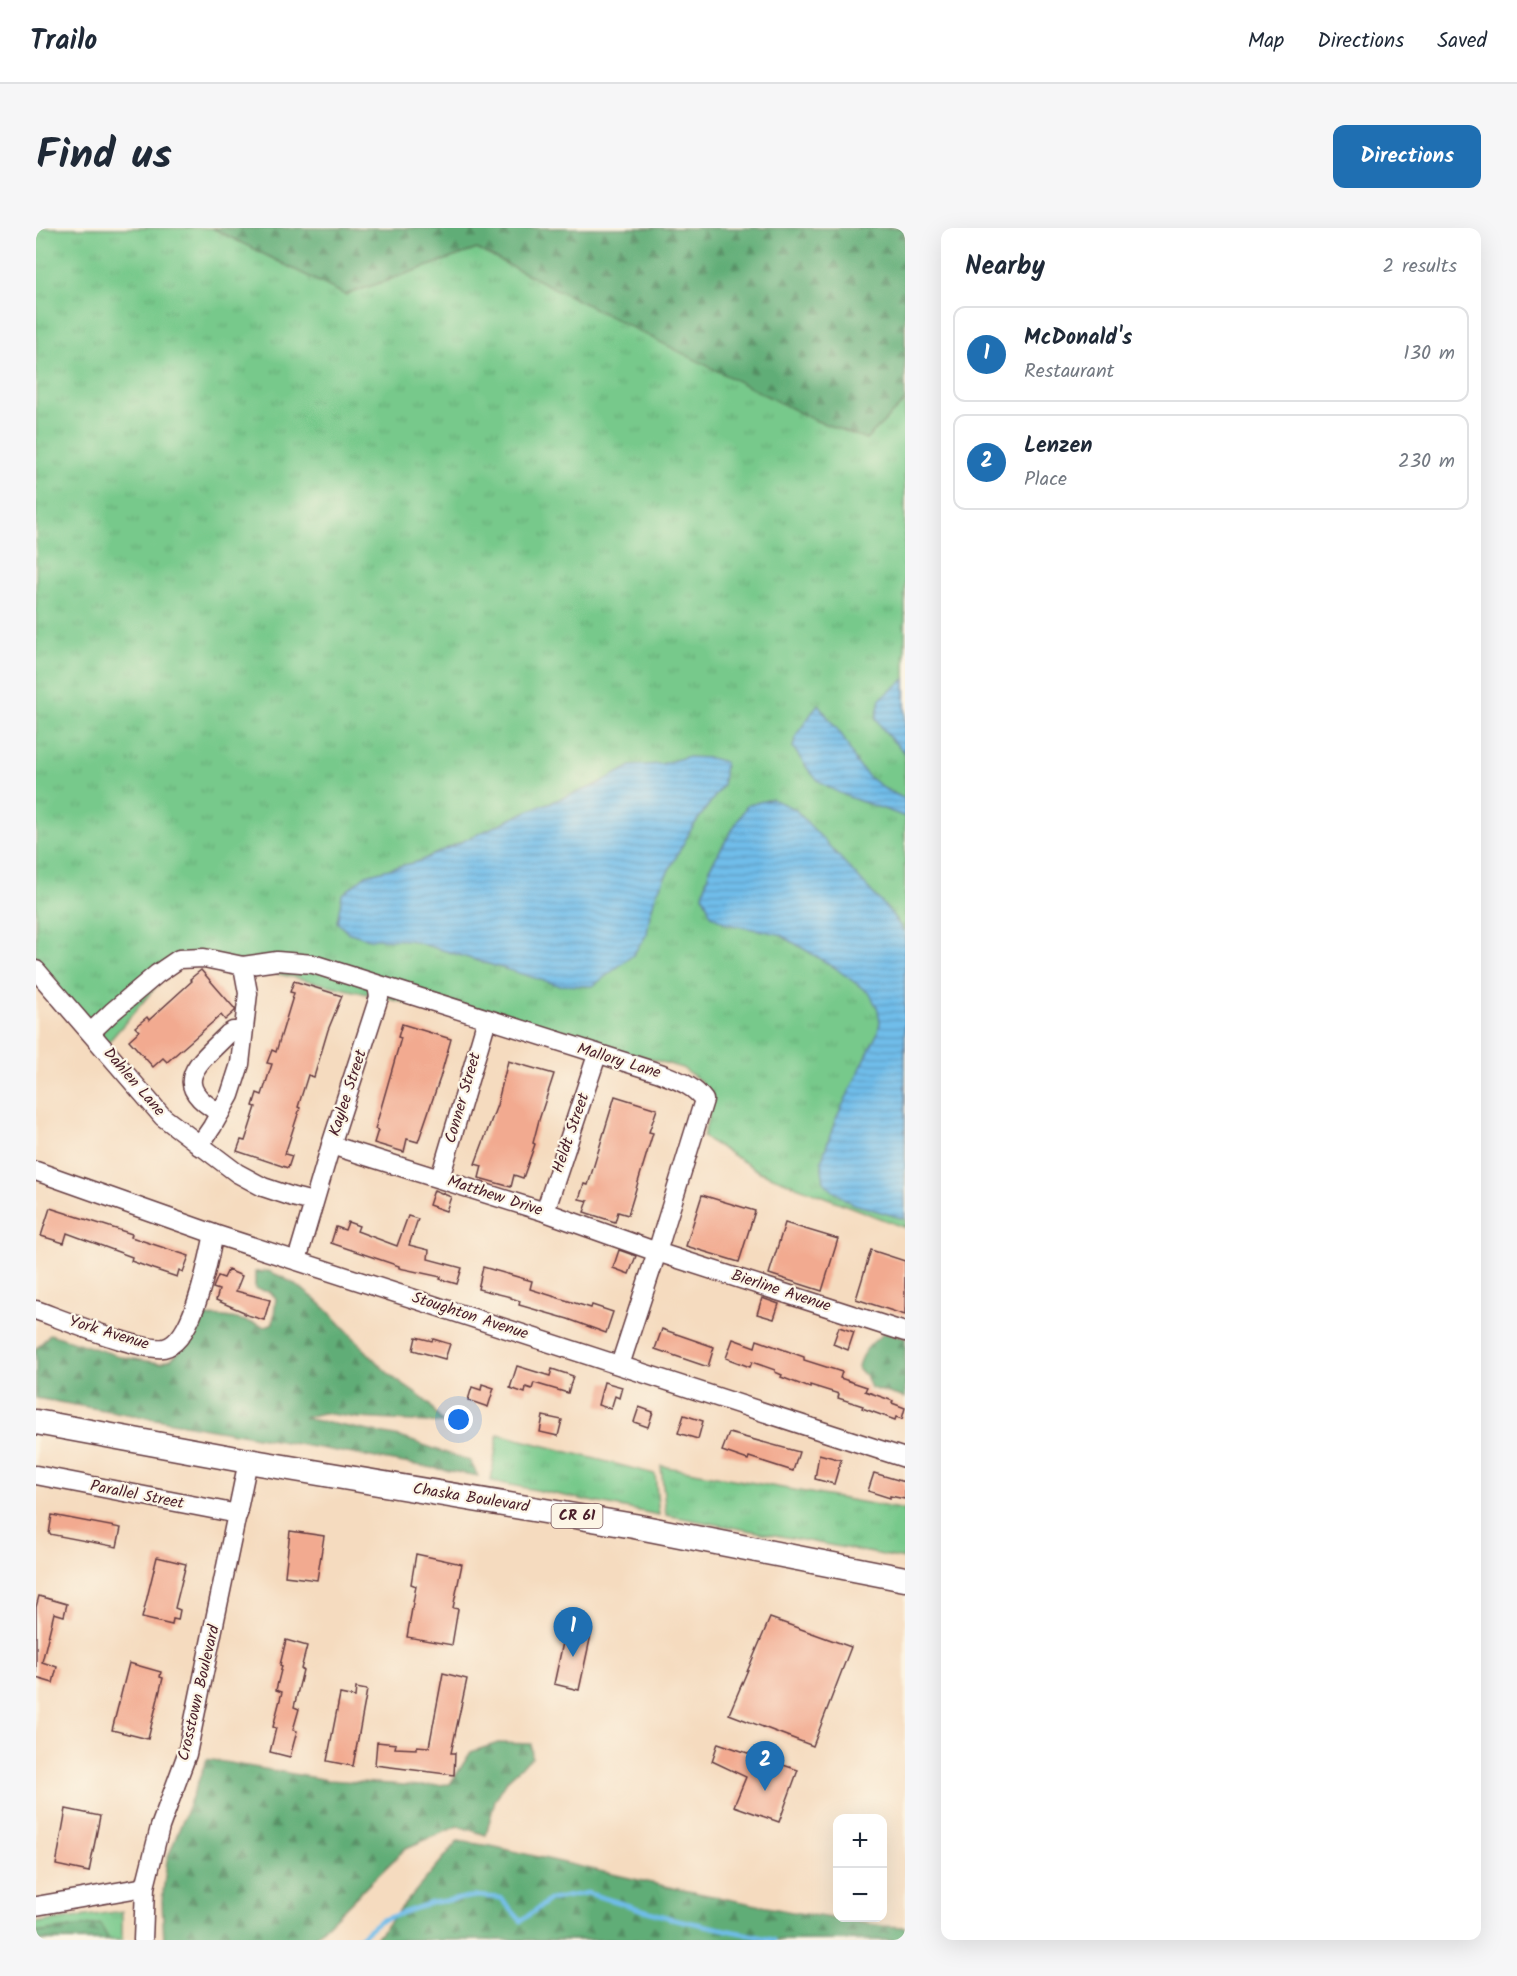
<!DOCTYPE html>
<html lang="en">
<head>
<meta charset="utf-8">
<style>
	:root { --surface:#fff; --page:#f6f6f7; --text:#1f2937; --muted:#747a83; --line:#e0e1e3; --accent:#1f6fb2 }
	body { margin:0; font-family:Kalam,sans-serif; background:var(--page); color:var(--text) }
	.controls { position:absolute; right:18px; bottom:18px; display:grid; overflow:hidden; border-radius:12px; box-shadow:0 6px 24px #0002 }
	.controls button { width:54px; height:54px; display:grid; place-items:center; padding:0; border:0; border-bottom:2px solid var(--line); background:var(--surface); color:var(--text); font:30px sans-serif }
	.you { position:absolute; left:423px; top:1192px; width:21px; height:21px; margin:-15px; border:4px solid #fff; border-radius:50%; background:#1a73e8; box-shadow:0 0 0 9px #1a73e833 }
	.badge { display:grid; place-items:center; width:39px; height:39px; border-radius:50%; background:var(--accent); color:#fff; font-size:20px; font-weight:700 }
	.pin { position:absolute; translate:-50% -50px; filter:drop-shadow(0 2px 3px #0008) }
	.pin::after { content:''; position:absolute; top:32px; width:21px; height:18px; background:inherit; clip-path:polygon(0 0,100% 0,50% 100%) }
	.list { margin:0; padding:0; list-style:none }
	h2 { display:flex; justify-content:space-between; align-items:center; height:78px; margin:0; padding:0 24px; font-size:26px }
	h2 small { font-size:20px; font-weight:400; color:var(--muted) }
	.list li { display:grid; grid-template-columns:39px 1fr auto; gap:18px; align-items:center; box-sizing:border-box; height:96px; margin:0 12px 12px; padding:0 12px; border:2px solid var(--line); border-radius:12px }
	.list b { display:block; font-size:22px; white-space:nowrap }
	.list p { margin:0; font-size:20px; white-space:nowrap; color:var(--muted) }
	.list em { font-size:20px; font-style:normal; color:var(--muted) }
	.map { position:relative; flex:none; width:869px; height:1712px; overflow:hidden; border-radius:12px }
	header { display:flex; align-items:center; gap:36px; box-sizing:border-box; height:84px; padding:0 30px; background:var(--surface); border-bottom:2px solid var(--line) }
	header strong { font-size:28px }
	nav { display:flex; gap:33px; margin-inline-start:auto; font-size:21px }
	.intro { display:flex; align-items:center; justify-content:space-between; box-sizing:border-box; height:144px; padding:0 36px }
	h1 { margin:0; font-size:42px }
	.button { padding:15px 27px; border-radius:12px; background:var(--accent); color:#fff; font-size:21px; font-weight:700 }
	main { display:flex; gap:36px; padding:0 36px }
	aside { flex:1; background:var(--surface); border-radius:12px; box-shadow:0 6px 24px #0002 }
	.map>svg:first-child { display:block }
</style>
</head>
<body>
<header>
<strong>Trailo</strong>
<nav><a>Map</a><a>Directions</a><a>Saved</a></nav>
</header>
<div class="intro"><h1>Find us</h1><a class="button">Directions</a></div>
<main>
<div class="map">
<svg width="869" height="1712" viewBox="0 0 869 1712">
	<defs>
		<pattern id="grass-tufts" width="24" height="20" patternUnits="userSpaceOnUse" patternTransform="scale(1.5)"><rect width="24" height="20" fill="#77c98b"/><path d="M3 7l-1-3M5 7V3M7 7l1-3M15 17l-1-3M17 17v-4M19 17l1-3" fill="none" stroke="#68ac78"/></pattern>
		<pattern id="forest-firs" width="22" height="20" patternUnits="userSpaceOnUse" patternTransform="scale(1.5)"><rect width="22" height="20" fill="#61ad77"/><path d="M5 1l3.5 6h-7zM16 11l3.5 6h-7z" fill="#528c62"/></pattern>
		<pattern id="water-rules" width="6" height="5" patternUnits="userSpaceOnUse" patternTransform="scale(1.5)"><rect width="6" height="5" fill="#70bdea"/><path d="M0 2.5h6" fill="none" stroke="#5e99be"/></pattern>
	</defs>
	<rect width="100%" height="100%" fill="#fcf5e5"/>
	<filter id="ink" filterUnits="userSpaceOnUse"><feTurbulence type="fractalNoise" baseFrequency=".0167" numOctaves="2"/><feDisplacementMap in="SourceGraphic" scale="12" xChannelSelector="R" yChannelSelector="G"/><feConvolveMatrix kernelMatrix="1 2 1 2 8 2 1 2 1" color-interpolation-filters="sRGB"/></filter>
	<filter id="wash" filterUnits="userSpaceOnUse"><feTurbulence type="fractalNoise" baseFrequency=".008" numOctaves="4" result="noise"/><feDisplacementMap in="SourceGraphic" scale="24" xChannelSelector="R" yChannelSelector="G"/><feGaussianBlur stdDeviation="1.35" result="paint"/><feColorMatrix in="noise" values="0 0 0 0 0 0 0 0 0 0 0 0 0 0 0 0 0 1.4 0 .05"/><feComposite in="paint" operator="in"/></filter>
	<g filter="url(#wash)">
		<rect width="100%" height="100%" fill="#f5dbbf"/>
		<g fill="url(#grass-tufts)" stroke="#60745b" stroke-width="1.5">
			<path d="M 0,0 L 193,0 L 309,67 L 441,21 L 830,211 L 869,173 L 869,1000 L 724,944 L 667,909 L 673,886 L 666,854 L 646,840 L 602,827 L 207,738 L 144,731 L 68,819 L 0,739 Z"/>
			<path d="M 462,1206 L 619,1246 L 623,1287 L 455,1253 Z"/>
			<path d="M 625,1238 L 869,1282 L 869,1331 L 630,1287 Z"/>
			<path d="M 86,1683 L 86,1712 L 0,1712 L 0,1695 Z"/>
		</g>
		<g fill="url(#forest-firs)" stroke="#566651" stroke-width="1.5">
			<path d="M 176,0 L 869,0 L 869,173 L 830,211 L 778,192 L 441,21 L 309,67 Z"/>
			<path d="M 232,1043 C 286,1063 312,1109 353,1146 C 365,1157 382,1165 393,1176 C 398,1182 402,1189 407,1195 L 322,1190 L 287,1185 L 267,1190 L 364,1209 L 434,1233 L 442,1248 L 0,1170 L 0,1121 L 14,1106 L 86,1129 L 124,1135 L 135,1131 L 142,1125 L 155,1108 L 165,1089 C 187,1086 208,1092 229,1099 L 237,1095 L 240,1070 L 234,1064 L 219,1061 L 219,1044 Z"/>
			<path d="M 848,1105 L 869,1110 L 869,1170 L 835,1160 L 830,1148 L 822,1142 C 822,1127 836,1114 848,1105 Z"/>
			<path d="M 462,1515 L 495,1516 L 496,1529 L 472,1551 L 459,1572 L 450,1607 L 422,1598 L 370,1620 L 276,1712 L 128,1712 L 126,1673 L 131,1632 L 171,1531 L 292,1552 L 385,1558 L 414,1556 L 435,1524 Z"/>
			<path d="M 422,1613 L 455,1618 L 637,1660 L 756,1684 L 847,1698 L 869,1699 L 869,1712 L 338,1712 Z"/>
			<path d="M 64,1696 L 73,1712 L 0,1712 L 0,1705 Z"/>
		</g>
		<g fill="url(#water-rules)" stroke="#5d6e8a" stroke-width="1.5">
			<path d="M 869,451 L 869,525 L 852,508 L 840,491 L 844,471 Z"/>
			<path d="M 782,476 L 807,509 L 821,536 L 834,550 L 849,561 L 869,571 L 869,589 C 841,577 807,571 783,553 C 772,544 765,531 757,519 L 761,506 Z"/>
			<path d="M 650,529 L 674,530 L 689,534 L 687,557 L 656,600 L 621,664 L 614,686 L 611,706 L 597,727 L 557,758 L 522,757 L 373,712 L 333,711 L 311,704 L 301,694 L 306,667 L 330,647 L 384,633 L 494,582 L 558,558 L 595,538 L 625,536 Z"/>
			<path d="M 736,571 L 759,581 L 855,685 L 869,705 L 869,991 L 815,975 L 797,963 L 788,954 L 785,934 L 799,893 L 842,804 L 844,794 L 842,782 L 834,766 L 798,739 L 743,706 L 691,696 L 675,687 L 667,667 L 674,639 L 711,577 Z"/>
		</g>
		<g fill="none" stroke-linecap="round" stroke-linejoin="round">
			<path stroke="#70bdea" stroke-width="4.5" d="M 320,1712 L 343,1693 L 395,1675 L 441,1668 L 465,1670 L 485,1693 L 513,1672 L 551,1665 L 634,1690 L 738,1712"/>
		</g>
		<g id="blocks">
			<g fill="#f2aa90">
				<path d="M 165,742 L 199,781 L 199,783 L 189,792 L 185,787 L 131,834 L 127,830 L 117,839 L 93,812 L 103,803 L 99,799 L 111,789 L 113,792 L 156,753 L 154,751 Z"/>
				<path d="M 258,753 L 306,768 L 292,802 L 278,849 L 272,847 L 262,879 L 264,880 L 249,926 L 256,928 L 252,940 L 201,923 L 205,912 L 209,913 L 220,879 L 217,878 L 221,865 L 226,867 L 236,836 L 231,835 L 236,822 L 240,824 L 258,765 L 254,764 Z"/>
				<path d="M 366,796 L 415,811 L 404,850 L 382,914 L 371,911 L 368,924 L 338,915 L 342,902 L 339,901 L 365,810 L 362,809 Z"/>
				<path d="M 472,833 L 518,846 L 503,892 L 497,915 L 499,916 L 487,950 L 478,947 L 475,959 L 443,950 L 446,938 L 439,936 L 461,877 Z"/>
				<path d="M 579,868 L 621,881 L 613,904 L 617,905 L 592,987 L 582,984 L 579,994 L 548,984 L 552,973 L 543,971 L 548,956 L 552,957 Z"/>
				<path d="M 398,962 L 415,969 L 410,983 L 393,977 Z"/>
				<path d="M 666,967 L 719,983 L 703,1034 L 650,1018 Z"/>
				<path d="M 14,980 L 96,1006 L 95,1009 L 153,1028 L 147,1044 L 143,1042 L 141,1049 L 117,1041 L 95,1033 L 96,1029 L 31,1005 L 28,1015 L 5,1008 Z"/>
				<path d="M 372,988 L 382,991 L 373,1017 L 393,1022 L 392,1031 L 426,1040 L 421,1056 L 404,1051 L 405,1049 L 363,1040 L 363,1038 L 295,1015 L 300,999 L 309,1002 L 312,994 L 323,998 L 321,1003 L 361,1018 Z"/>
				<path d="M 749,995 L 802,1011 L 786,1063 L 733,1046 Z"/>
				<path d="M 583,1022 L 600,1028 L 593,1046 L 577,1040 Z"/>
				<path d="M 835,1022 L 869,1033 L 869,1087 L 820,1071 Z"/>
				<path d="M 447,1039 L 496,1053 L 494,1061 L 555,1080 L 556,1077 L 577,1084 L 570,1105 L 532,1091 L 483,1077 L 484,1073 L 475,1070 L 475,1069 L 442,1061 Z"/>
				<path d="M 192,1042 L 206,1048 L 200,1063 L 234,1072 L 228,1092 L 208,1086 L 208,1084 L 180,1072 L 183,1062 L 177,1060 L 182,1048 L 188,1050 Z"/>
				<path d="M 726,1070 L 743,1076 L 738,1091 L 721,1086 Z"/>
				<path d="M 803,1099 L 818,1104 L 812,1122 L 797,1116 Z"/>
				<path d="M 626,1101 L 678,1119 L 672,1139 L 619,1121 Z"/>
				<path d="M 380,1109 L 396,1113 L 397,1111 L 414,1116 L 409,1131 L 377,1122 Z"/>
				<path d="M 697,1111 L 719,1119 L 721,1112 L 768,1129 L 768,1132 L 806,1144 L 804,1150 L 831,1159 L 829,1163 L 857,1173 L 856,1175 L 869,1180 L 866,1191 L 860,1189 L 859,1192 L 826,1180 L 827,1178 L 802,1170 L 803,1166 L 774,1157 L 774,1160 L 745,1149 L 746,1147 L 739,1144 L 739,1142 L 716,1134 L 714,1139 L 690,1130 Z"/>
				<path d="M 481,1138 L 514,1148 L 516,1141 L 537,1148 L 532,1165 L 498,1155 L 496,1161 L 490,1159 L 489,1165 L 474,1160 Z"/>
				<path d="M 568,1154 L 586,1159 L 583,1170 L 579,1168 L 575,1181 L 562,1177 Z"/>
				<path d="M 446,1156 L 458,1160 L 452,1179 L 432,1172 L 436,1159 L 445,1162 Z"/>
				<path d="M 603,1179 L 617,1184 L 612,1199 L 598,1194 Z"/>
				<path d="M 648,1187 L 667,1193 L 662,1211 L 642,1205 Z"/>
				<path d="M 507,1188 L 526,1192 L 522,1208 L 504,1204 Z"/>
				<path d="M 693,1205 L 763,1224 L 757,1243 L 713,1229 L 712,1232 L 686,1223 Z"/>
				<path d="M 783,1226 L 805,1232 L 798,1256 L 779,1251 Z"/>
				<path d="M 838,1245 L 869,1254 L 869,1271 L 854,1268 L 854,1270 L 832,1263 Z"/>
				<path d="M 16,1287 L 85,1300 L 81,1319 L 13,1306 Z"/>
				<path d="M 254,1303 L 288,1308 L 281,1352 L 249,1348 Z"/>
				<path d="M 380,1326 L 426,1336 L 417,1380 L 422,1381 L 416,1417 L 371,1409 L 380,1358 L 375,1356 Z"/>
				<path d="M 121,1329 L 150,1336 L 139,1380 L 144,1382 L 142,1392 L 137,1391 L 136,1397 L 106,1390 Z"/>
				<path d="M 3,1368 L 31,1376 L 28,1388 L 18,1385 L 6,1434 L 21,1439 L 17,1455 L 0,1450 L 0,1379 Z"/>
				<path d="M 734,1390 L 815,1419 L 777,1518 L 693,1486 Z"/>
				<path d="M 531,1396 L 556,1402 L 543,1462 L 518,1456 Z"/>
				<path d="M 250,1412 L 271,1418 L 265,1441 L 267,1442 L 258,1479 L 263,1481 L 257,1502 L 261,1503 L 254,1529 L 234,1524 L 240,1500 L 237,1499 L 246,1464 L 240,1462 L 246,1438 L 244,1437 Z"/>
				<path d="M 93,1435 L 125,1444 L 124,1449 L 127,1450 L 112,1511 L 76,1502 Z"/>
				<path d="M 407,1445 L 431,1451 L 415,1525 L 419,1525 L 418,1547 L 339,1537 L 341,1514 L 360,1516 L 359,1520 L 381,1521 L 381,1518 L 393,1519 Z"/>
				<path d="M 320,1460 L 331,1462 L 317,1538 L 291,1533 L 304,1466 L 319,1469 Z"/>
				<path d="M 682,1515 L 762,1542 L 743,1594 L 698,1578 L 710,1549 L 676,1533 Z"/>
				<path d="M 30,1581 L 64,1588 L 53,1644 L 20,1637 Z"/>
			</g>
		</g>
	</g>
	<g filter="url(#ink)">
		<use href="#blocks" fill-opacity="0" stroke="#643b41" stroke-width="1.5"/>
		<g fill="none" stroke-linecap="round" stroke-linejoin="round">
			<defs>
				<g id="minor">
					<path d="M 0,742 L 127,889 L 201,945 L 227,959 L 257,969 L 277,974"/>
					<path d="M 55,804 L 76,784 L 121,746 L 143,731 L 168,730 L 207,738 L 241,733 L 277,736 L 624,845 C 641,852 657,857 668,872 L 621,1024 L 584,1137"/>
					<path d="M 184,885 C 132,856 162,836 192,806 L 197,803 L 207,803"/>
					<path d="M 295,917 L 509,984 L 621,1024 L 869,1104"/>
					<path d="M 163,918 L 176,899 L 194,867 L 204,836 L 212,765 L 207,738"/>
					<path d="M 0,943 L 178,1006 L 869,1230"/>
					<path d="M 404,950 L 451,791"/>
					<path d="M 509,984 L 561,827"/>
					<path d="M 261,1032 L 295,917 L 343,769 L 341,757"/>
					<path d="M 0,1082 C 25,1091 106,1124 128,1120 C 158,1114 172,1032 178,1006"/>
					<path d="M 0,1247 L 202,1286"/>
					<path d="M 0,1678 L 109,1659"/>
					<path d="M 107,1712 L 109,1659 L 124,1599 L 151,1526 L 212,1233"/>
				</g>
				<path id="major" d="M 0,1194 L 212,1233 L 598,1298 L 869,1351"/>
			</defs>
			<use href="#minor" stroke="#643b41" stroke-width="21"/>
			<use href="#major" stroke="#643b41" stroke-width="27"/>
			<use href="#minor" stroke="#fff" stroke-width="18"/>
			<use href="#major" stroke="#fff" stroke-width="24"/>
		</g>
	</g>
	<g text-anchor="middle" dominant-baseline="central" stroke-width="4.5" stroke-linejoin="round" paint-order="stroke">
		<rect fill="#fcf5e5" stroke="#7f5f63" stroke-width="1.5" x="515.5" y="1276" width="51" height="24" rx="4.5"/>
		<g font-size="15" font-weight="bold" fill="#4a1f2b">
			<text x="541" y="1288">CR 61</text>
		</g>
		<g font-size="16" fill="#4a1f2b" stroke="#fcf5e5">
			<text transform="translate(583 833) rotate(17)">Mallory Lane</text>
			<text transform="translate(98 854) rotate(49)">Dahlen Lane</text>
			<text transform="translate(312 865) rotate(-72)">Kaylee Street</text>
			<text transform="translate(427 870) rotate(-74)">Conner Street</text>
			<text transform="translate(535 905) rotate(-71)">Heldt Street</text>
			<text transform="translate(459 968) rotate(18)">Matthew Drive</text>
			<text transform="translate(745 1063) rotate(18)">Bierline Avenue</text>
			<text transform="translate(434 1088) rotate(18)">Stoughton Avenue</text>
			<text transform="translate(73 1105) rotate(17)">York Avenue</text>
			<text transform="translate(101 1267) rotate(11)">Parallel Street</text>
			<text transform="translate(435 1270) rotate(9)">Chaska Boulevard</text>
			<text transform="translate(163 1465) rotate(-77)">Crosstown Boulevard</text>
		</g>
	</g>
</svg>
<div class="controls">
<button>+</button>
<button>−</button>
</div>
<div class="you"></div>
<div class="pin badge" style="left:537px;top:1429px">1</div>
<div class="pin badge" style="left:729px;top:1563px">2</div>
</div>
<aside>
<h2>Nearby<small>2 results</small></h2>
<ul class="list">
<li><span class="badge">1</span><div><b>McDonald's</b><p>Restaurant</p></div><em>130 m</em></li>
<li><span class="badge">2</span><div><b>Lenzen</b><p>Place</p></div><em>230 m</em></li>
</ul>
</aside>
</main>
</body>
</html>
